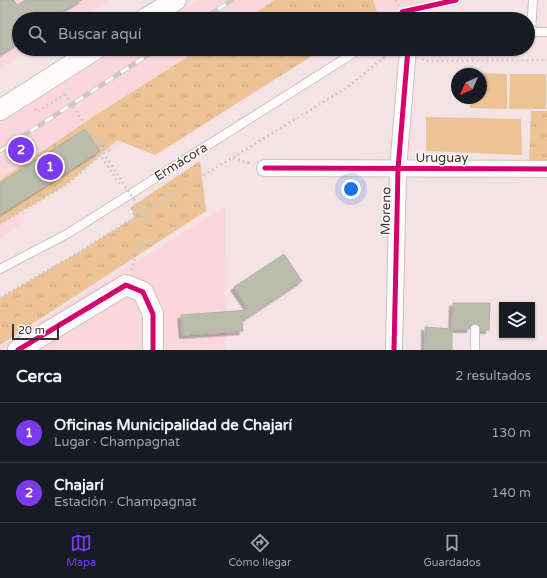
<!DOCTYPE html>
<html lang="es">
<head>
<meta charset="utf-8">
<style>
	:root { --surface:#171b24; --page:#242831; --text:#f1f3f6; --muted:#9ea1a6; --line:#363941; --accent:#7c3aed }
	body { margin:0; font-family:"Varela Round",sans-serif; background:var(--page); color:var(--text) }
	.controls { position:absolute; right:12px; bottom:12px; display:grid; overflow:hidden; border-radius:0px; box-shadow:0 1px 3px #0004 }
	.controls button { width:36px; height:36px; display:grid; place-items:center; padding:0; border:0; border-bottom:1px solid var(--line); background:var(--surface); color:var(--text); font:20px sans-serif }
	.compass { position:absolute; left:451px; top:68px; width:36px; height:36px; border-radius:50%; background:var(--surface); box-shadow:0 1px 3px #0004; rotate:225deg }
	.scale { position:absolute; left:12px; bottom:10px; width:47px; box-sizing:border-box; padding-left:4px; border:2px solid #422f30; border-top:0; font-size:11px; line-height:14px; white-space:nowrap; color:#422f30; -webkit-text-stroke:3px #fff; paint-order:stroke }
	.you { position:absolute; left:351px; top:189px; width:14px; height:14px; margin:-10px; border:3px solid #fff; border-radius:50%; background:#1a73e8; box-shadow:0 0 0 6px #1a73e833 }
	.badge { display:grid; place-items:center; width:26px; height:26px; border-radius:50%; background:var(--accent); color:#fff; font-size:13px; font-weight:700 }
	.pin { position:absolute; translate:-50% -50%; border:2px solid #fff; box-shadow:0 1px 4px #0006 }
	.list { margin:0; padding:0; list-style:none }
	h2 { display:flex; justify-content:space-between; align-items:center; height:52px; margin:0; padding:0 16px; font-size:17px }
	h2 small { font-size:13px; font-weight:400; color:var(--muted) }
	.list li { display:grid; grid-template-columns:26px 1fr auto; gap:12px; align-items:center; box-sizing:border-box; height:60px; padding:0 16px; border-top:1px solid var(--line) }
	.list b { display:block; font-size:15px; white-space:nowrap }
	.list p { margin:0; font-size:13px; white-space:nowrap; color:var(--muted) }
	.list em { font-size:13px; font-style:normal; color:var(--muted) }
	.icon { flex:none; width:22px; height:22px; fill:none; stroke:currentColor; stroke-width:2; stroke-linecap:round; stroke-linejoin:round }
	.map { position:relative; flex:none; width:547px; height:350px; overflow:hidden }
	.search { position:absolute; background:var(--surface); box-shadow:0 1px 3px #0004; left:12px; right:12px; top:12px; height:44px; display:flex; align-items:center; gap:10px; box-sizing:border-box; padding:0 14px; border-radius:22px; color:var(--muted); font-size:15px }
	.sheet { height:172px; background:var(--surface) }
	nav { display:flex; justify-content:space-around; align-items:center; box-sizing:border-box; height:56px; border-top:1px solid var(--line); background:var(--surface); font-size:11px; color:var(--muted) }
	nav a { display:grid; justify-items:center; gap:2px }
	nav .on { color:var(--accent) }
	.map>svg:first-child { display:block }
</style>
</head>
<body>
<div class="map">
<svg width="547" height="350" viewBox="0 0 547 350">
	<defs>
		<pattern id="park-tufts" width="24" height="20" patternUnits="userSpaceOnUse"><rect width="24" height="20" fill="#ebc395"/><path d="M3 7l-1-3M5 7V3M7 7l1-3M15 17l-1-3M17 17v-4M19 17l1-3" fill="none" stroke="#cba881"/></pattern>
		<filter id="shadow"><feDropShadow dx="-3.5" dy="3.5" stdDeviation="0" flood-color="#0004"/></filter>
	</defs>
	<rect width="100%" height="100%" fill="#f4e3e4"/>
	<g fill="#fad7da">
		<path d="M 0,0 L 109,0 L 80,19 L 19,19 L 19,49 L 31,49 L 0,69 Z"/>
		<path d="M 198,0 L 452,0 L 392,19 L 167,19 Z"/>
		<path d="M 119,49 L 319,49 L 173,145 L 139,133 L 19,206 L 21,226 L 0,238 L 0,122 Z"/>
		<path d="M 225,206 L 226,350 L 0,350 L 0,347 Z"/>
	</g>
	<g fill="#ebc395">
		<path d="M 471,73 L 507,74 L 507,109 L 470,108 L 470,98 L 481,98 L 481,74 Z"/>
		<path d="M 510,74 L 546,74 L 546,109 L 509,109 Z"/>
		<path d="M 426,117 L 521,119 L 522,155 L 426,151 Z"/>
	</g>
	<g fill="url(#park-tufts)">
		<path d="M 275,0 L 373,0 L 378,15 L 371,19 L 246,19 Z"/>
		<path d="M 200,49 L 323,49 L 155,155 L 117,140 L 66,185 L 0,224 L 0,180 L 96,115 Z"/>
		<path d="M 531,111 L 547,111 L 547,164 L 529,164 Z"/>
		<path d="M 200,161 L 206,211 L 0,345 L 0,298 L 79,252 L 135,217 L 131,207 Z"/>
	</g>
	<g fill="#bbbdac" stroke="#b4b0aa" filter="url(#shadow)">
		<path d="M 0,0 L 14,0 L 17,5 L 26,0 L 82,0 L 50,19 L 19,19 L 19,43 L 0,55 Z"/>
		<path d="M 85,129 L 100,151 L 0,215 L 0,183 Z"/>
		<path d="M 284,254 L 302,281 L 242,321 L 243,331 L 183,335 L 181,315 L 250,310 L 234,287 Z"/>
		<path d="M 453,303 L 490,303 L 489,330 L 480,330 L 480,326 L 475,324 L 472,324 L 470,329 L 452,329 Z"/>
		<path d="M 425,327 L 452,329 L 452,350 L 425,350 Z"/>
	</g>
	<g fill="none" stroke-linecap="round" stroke-linejoin="round">
		<defs>
			<g id="service">
				<path d="M 528,32 L 547,32"/>
				<path d="M 531,32 L 533,0"/>
				<path d="M 0,269 L 67,234 L 360,49"/>
				<path d="M 475,350 L 475,329"/>
			</g>
			<g id="minor">
				<path d="M 265,168 L 547,169"/>
				<path d="M 394,350 L 398,169 L 408,49"/>
			</g>
			<g id="tertiary">
				<path d="M 145,19 L 176,0"/>
				<path d="M 0,110 L 96,49"/>
				<path d="M 18,350 L 126,285 L 143,292 L 153,314 L 153,350"/>
			</g>
		</defs>
		<use href="#service" stroke="#d1c0c1" stroke-width="10"/>
		<use href="#minor" stroke="#d1c0c1" stroke-width="18"/>
		<use href="#tertiary" stroke="#d1c0c1" stroke-width="22"/>
		<g stroke="#cfc8c8" stroke-width="2.5" stroke-dasharray="2 3" stroke-linecap="butt">
			<path d="M 396,0 L 402,12 L 403,19"/>
			<path d="M 402,12 L 456,0"/>
			<path d="M 422,59 L 426,61 L 547,60"/>
			<path d="M 35,109 L 37,112 L 65,94"/>
			<path d="M 95,139 L 98,138 L 107,151 L 109,150 L 100,137"/>
			<path d="M 233,158 L 251,164"/>
			<path d="M 135,217 L 348,87 L 389,53 L 392,53"/>
			<path d="M 0,224 L 66,185 L 100,155 L 121,186"/>
			<path d="M 131,270 L 148,221"/>
			<path d="M 0,298 L 79,252 L 135,217 L 131,207"/>
		</g>
		<use href="#service" stroke="#fdfbfb" stroke-width="8"/>
		<use href="#minor" stroke="#fdfbfb" stroke-width="16"/>
		<use href="#tertiary" stroke="#fdfbfb" stroke-width="20"/>
		<defs>
			<g id="rail">
				<path d="M 203,19 L 232,0"/>
				<path d="M 0,151 L 157,49"/>
			</g>
		</defs>
		<use href="#rail" stroke="#cdc8c8" stroke-width="4.5"/>
		<use href="#rail" stroke="#fff" stroke-width="3" stroke-dasharray="9" stroke-linecap="butt"/>
		<path stroke="#cfc8c8" stroke-width="2.5" stroke-dasharray="2 3" stroke-linecap="butt" d="M 65,94 L 148,221"/>
		<defs>
			<g id="cycleway">
				<path d="M 402,12 L 456,0"/>
				<path d="M 265,168 L 547,169"/>
				<path d="M 18,350 L 126,285 L 143,292 L 153,314 L 153,350"/>
				<path d="M 394,350 L 398,169 L 408,49"/>
			</g>
		</defs>
		<use href="#cycleway" stroke="#fff" stroke-width="8"/>
		<use href="#cycleway" stroke="#d6006c" stroke-width="5"/>
	</g>
	<g text-anchor="middle" dominant-baseline="central" stroke-width="3" stroke-linejoin="round" paint-order="stroke">
		<g font-size="13" fill="#422f30" stroke="#fff">
			<text x="442" y="158">Uruguay</text>
			<text transform="translate(181 162) rotate(-32)">Ermácora</text>
			<text transform="translate(386 211) rotate(-89)">Moreno</text>
		</g>
	</g>
</svg>
<div class="controls">
<button><svg class="icon" aria-label="layers" viewBox="0 0 24 24"><path d="M12 4l9 5-9 5-9-5zM3 14l9 5 9-5"/></svg></button>
</div>
<svg class="compass" viewBox="-18 -18 36 36"><path d="M0-13l5 13h-10z" fill="#e53935"/><path d="M0 13l5-13h-10z" fill="#9ea1a6"/></svg>
<div class="scale">20 m</div>
<div class="you"></div>
<div class="pin badge" style="left:50px;top:167px">1</div>
<div class="pin badge" style="left:21px;top:150px">2</div>
<div class="search"><svg class="icon" aria-label="search" viewBox="0 0 24 24"><circle cx="10" cy="10" r="6"/><path d="M15 15l6 6"/></svg>Buscar aquí</div>
</div>
<section class="sheet">
<h2>Cerca<small>2 resultados</small></h2>
<ul class="list">
<li><span class="badge">1</span><div><b>Oficinas Municipalidad de Chajarí</b><p>Lugar · Champagnat</p></div><em>130 m</em></li>
<li><span class="badge">2</span><div><b>Chajarí</b><p>Estación · Champagnat</p></div><em>140 m</em></li>
</ul>
</section>
<nav>
<a class="on"><svg class="icon" aria-label="map" viewBox="0 0 24 24"><path d="M3 6l6-2 6 2 6-2v14l-6 2-6-2-6 2zM9 4v14M15 6v14"/></svg>Mapa</a>
<a><svg class="icon" aria-label="directions" viewBox="0 0 24 24"><path d="M12 3l9 9-9 9-9-9zM9 14v-3h6M13 9l2 2-2 2"/></svg>Cómo llegar</a>
<a><svg class="icon" aria-label="saved" viewBox="0 0 24 24"><path d="M7 4h10v16l-5-4-5 4z"/></svg>Guardados</a>
</nav>
</body>
</html>
